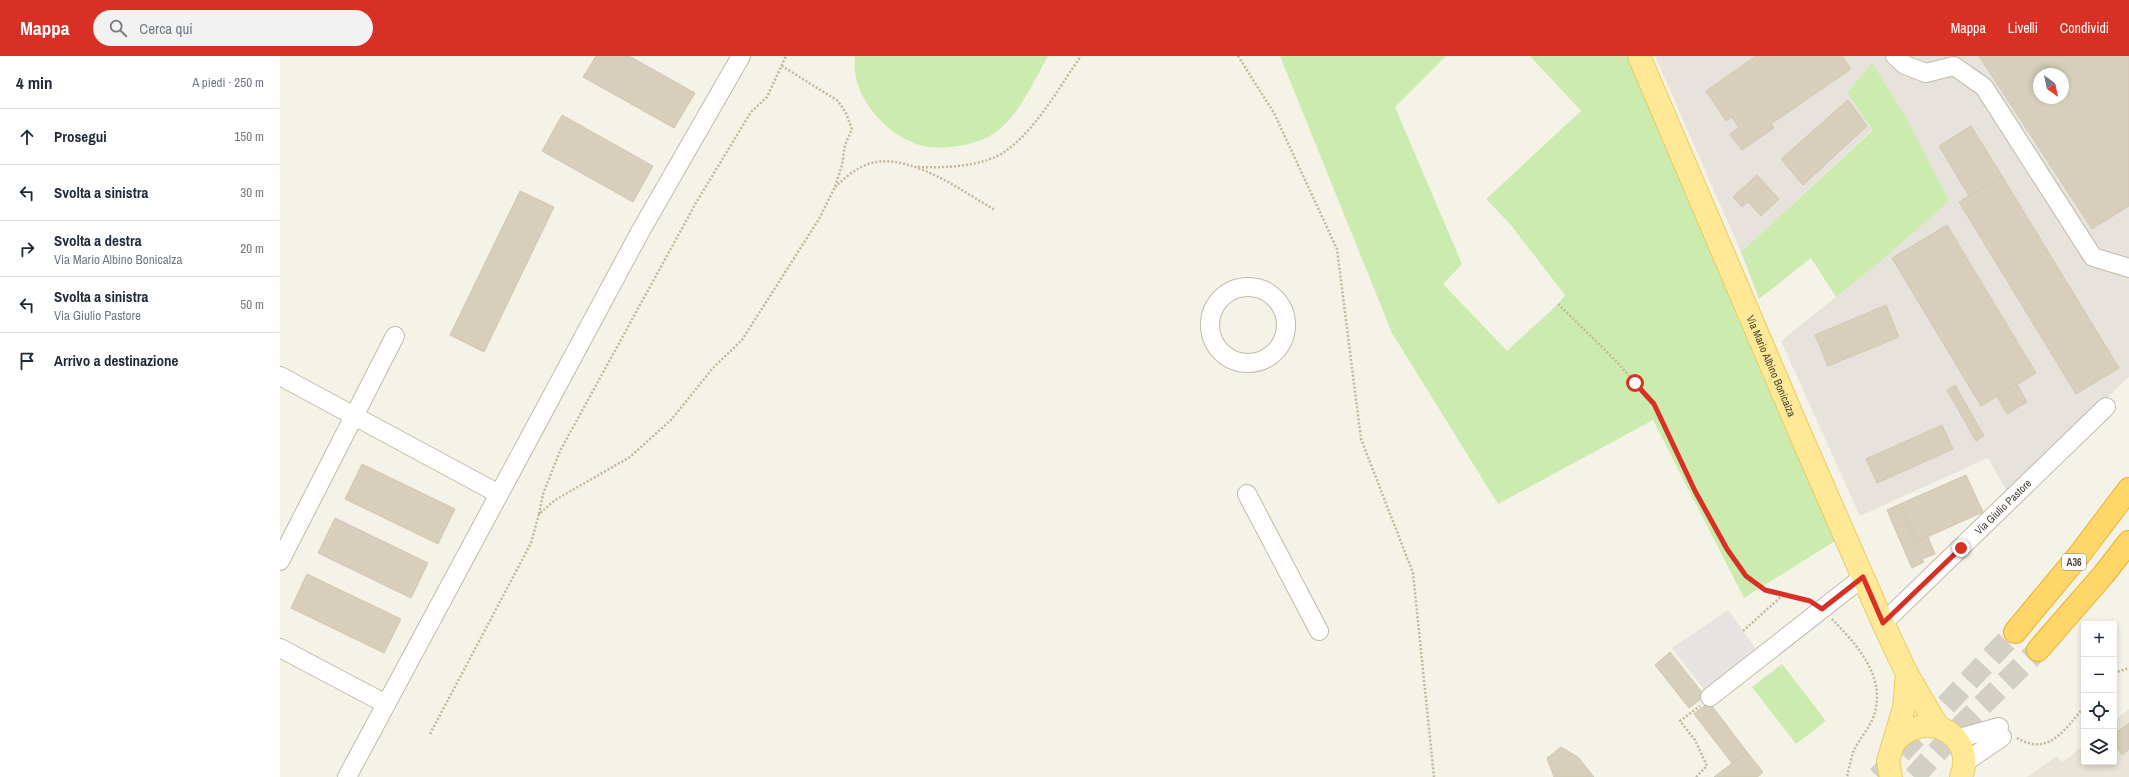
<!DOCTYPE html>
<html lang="it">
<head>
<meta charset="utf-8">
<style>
	:root { --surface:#fff; --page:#f2f2f3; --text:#1f2937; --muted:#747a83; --line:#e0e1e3; --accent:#d93025 }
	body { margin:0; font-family:"Archivo Narrow",sans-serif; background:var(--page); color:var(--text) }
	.controls { position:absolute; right:12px; bottom:12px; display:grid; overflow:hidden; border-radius:4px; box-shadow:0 2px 6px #0003 }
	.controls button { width:36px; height:36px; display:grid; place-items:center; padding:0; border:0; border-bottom:1px solid var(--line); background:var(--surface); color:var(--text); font:20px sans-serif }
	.compass { position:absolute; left:1753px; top:12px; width:36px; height:36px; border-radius:50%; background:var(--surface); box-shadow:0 2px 6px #0003; rotate:147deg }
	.stop { position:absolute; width:12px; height:12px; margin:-9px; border:3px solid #d93025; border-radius:50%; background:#fff }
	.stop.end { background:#d93025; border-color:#fff; box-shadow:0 1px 4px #0008 }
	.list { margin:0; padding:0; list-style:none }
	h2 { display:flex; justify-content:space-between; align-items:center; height:52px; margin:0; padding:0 16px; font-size:17px }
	h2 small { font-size:13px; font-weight:400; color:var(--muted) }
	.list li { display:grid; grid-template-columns:26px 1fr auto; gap:12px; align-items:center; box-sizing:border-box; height:56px; padding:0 16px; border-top:1px solid var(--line) }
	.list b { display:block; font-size:15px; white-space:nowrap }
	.list p { margin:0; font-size:13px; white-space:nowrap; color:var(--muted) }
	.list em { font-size:13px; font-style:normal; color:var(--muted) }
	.icon { flex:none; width:22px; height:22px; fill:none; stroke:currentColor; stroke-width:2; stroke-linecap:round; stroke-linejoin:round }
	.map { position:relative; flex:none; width:1849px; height:721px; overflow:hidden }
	header { display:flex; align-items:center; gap:24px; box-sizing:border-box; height:56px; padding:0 20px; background:var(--accent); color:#fff }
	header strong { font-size:19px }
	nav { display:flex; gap:22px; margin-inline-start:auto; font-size:14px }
	.search { width:280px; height:36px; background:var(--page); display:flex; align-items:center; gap:10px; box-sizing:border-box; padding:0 14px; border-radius:22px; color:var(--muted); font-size:15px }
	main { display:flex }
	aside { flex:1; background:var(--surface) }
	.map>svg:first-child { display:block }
</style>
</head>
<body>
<header>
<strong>Mappa</strong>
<div class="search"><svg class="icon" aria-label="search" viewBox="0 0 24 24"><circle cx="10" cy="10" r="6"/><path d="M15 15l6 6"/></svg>Cerca qui</div>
<nav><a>Mappa</a><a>Livelli</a><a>Condividi</a></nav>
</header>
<main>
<aside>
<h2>4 min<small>A piedi · 250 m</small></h2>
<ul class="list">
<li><svg class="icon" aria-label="ahead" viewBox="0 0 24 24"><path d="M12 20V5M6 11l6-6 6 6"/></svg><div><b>Prosegui</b></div><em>150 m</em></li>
<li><svg class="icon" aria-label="left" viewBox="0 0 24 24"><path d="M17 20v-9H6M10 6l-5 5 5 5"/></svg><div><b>Svolta a sinistra</b></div><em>30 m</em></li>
<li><svg class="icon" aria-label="right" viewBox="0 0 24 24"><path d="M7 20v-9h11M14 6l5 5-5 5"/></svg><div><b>Svolta a destra</b><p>Via Mario Albino Bonicalza</p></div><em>20 m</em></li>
<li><svg class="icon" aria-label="left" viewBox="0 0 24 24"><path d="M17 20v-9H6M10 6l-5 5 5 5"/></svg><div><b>Svolta a sinistra</b><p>Via Giulio Pastore</p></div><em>50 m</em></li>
<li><svg class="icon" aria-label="arrive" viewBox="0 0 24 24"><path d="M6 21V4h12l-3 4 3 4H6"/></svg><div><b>Arrivo a destinazione</b></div></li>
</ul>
</aside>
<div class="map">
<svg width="1849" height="721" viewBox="0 0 1849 721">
	<rect width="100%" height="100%" fill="#f5f2e8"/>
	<path fill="#e9e4d5" d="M 1849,653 L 1849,721 L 1747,721 L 1777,700 L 1782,707 L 1804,689 L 1804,706 L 1834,706 L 1834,665 Z"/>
	<path fill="#e7e3dc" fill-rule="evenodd" d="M 1375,0 L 1849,0 L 1849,321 L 1727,436 L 1708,402 L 1580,460 L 1501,285 L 1601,205 L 1668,145 L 1627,63 L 1592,6 L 1567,37 L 1593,73 L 1461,196 ZM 1759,18 L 1783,18 L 1783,42 L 1759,42 Z"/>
	<g fill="#cbecae">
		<path d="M 575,0 L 768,0 C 752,28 735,70 704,83 C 687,90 661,94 643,90 C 607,81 569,39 575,0 Z"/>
		<path d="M 1000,0 L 1166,0 L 1115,51 L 1182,208 L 1163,228 L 1227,295 L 1278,248 L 1285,239 L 1230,168 L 1206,143 L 1301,55 L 1250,0 L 1348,0 L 1555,485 L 1464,542 L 1373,364 L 1218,448 L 1112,277 Z"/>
		<path d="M 1592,6 L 1627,63 L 1669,145 L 1601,205 L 1556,241 L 1531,202 L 1479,243 L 1461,196 L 1593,74 L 1567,37 Z"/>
		<path d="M 1502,608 L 1546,665 L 1516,688 L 1472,631 Z"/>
	</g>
	<path fill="#e6e4e0" d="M 1448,554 L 1478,596 L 1426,636 L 1392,592 Z"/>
	<g fill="#d7cfbc" stroke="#d3c7af" fill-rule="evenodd">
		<path d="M 316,0 L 349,0 L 415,37 L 394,72 L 303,21 Z"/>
		<path d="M 1476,0 L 1562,0 L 1571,13 L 1491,68 L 1494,72 L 1462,94 L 1450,78 L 1459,72 L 1452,61 L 1446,65 L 1426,35 Z"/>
		<path d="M 1699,0 L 1849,0 L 1849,150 L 1812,173 ZM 1759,18 L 1783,18 L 1783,42 L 1759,42 Z"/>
		<path d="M 1568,44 L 1587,70 L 1523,129 L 1501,103 Z"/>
		<path d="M 282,59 L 373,110 L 353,146 L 262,95 Z"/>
		<path d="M 1691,70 L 1722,120 L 1689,140 L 1659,90 Z"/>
		<path d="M 1477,119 L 1499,143 L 1481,160 L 1468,146 L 1462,151 L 1453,141 Z"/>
		<path d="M 1722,120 L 1839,312 L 1796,338 L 1679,146 Z"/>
		<path d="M 240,135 L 274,151 L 204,296 L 170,279 Z"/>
		<path d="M 1667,169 L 1756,317 L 1701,350 L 1612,202 Z"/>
		<path d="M 1606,249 L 1619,281 L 1548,310 L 1535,279 Z"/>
		<path d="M 1737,328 L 1747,346 L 1727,358 L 1717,340 Z"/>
		<path d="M 1675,329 L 1704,380 L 1696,385 L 1667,334 Z"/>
		<path d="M 1662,369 L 1673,393 L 1597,427 L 1586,403 Z"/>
		<path d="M 82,408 L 175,453 L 158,488 L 65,443 Z"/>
		<path d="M 1686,419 L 1703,456 L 1636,486 L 1620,448 Z"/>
		<path d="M 1620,448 L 1628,467 L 1615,473 L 1607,454 Z"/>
		<path d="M 55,462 L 148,507 L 131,542 L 38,497 Z"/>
		<path d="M 1628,467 L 1636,486 L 1648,481 L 1655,498 L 1642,503 L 1644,506 L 1632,512 L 1615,473 Z"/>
		<path d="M 27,518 L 121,563 L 104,597 L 11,552 Z"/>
		<path d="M 1390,596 L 1425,640 L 1409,652 L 1375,609 Z"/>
		<path d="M 1429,646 L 1467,696 L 1452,707 L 1414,658 Z"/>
		<path d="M 1849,667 L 1849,693 L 1842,699 L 1834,688 L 1834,678 Z"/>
		<path d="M 1281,691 L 1298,701 L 1314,721 L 1274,721 L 1267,702 Z"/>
		<path d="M 1467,696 L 1483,716 L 1477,721 L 1434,721 Z"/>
	</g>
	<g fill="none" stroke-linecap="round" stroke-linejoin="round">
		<g stroke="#d3cfc4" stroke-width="22" stroke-dasharray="22 11" stroke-linecap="butt">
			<path d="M 1598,721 L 1735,576"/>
			<path d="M 1634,721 L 1682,669 L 1758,594"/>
		</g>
		<defs>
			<g id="minor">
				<path d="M 1615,0 L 1625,9 L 1646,17 L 1674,10 L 1704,31 L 1813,201 L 1849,212"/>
				<circle cx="968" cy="269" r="38"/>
				<path d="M 0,320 L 219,438"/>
				<path d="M 967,438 L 1039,575"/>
				<path d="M 0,505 L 115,280"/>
				<path id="s1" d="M 1603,567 L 1826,351"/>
				<path d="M 0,592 L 106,648"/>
				<path d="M 1430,641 L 1583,521"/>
				<path d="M 1676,683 L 1719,671"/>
				<path d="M 1684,707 L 1722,681"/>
				<path d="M 67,721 L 360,176 L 461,0"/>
			</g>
			<g id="major">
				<path id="s2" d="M 1359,0 L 1522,382 L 1603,567 L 1627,618 L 1658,671"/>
				<path d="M 1613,688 C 1644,649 1698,679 1681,721"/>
				<path d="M 1611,721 L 1608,705 L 1624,652 L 1627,618"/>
			</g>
			<g id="highway">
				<path d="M 1735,576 L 1799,499 L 1849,433"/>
				<path d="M 1758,594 L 1824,518 L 1849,486"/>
			</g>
		</defs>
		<use href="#minor" stroke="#c1bba9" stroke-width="20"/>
		<use href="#major" stroke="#eccb5f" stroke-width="24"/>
		<use href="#highway" stroke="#e8b12f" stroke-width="24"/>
		<g stroke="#c4b89a" stroke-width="2.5" stroke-dasharray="2 2" stroke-linecap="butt">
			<path d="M 958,0 L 994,57 L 1057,193 L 1081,383 L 1133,517 L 1154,721"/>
			<path d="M 638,111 C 665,112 705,111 727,94 C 757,72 780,30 801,0"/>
			<path d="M 555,131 C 565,122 577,111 591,107 C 631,97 680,134 715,154"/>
			<path d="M 1278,248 L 1336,305 L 1374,348 L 1415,435 L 1447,493 L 1466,520 L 1485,534 L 1503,539"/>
			<path d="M 259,458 L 263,438 L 280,395 L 417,145 L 471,56 L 487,41 L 506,0"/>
			<path d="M 1552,563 C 1576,588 1605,619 1595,656 C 1592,669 1580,682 1574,694 C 1571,702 1569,712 1567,721"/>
			<path d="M 1463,575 L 1503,539 L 1528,544"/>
			<path d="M 1834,617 L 1849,612"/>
			<path d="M 150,678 L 251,487 L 259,458 L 275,444 L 350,401 L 391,364 L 433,312 L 462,284 L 539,163 L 555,131 L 562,109 L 565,89 L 572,73 L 566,57 L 558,45 L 502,10"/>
			<path d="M 1737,682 C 1769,701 1785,673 1804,651"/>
			<path d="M 1416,721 L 1427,710 L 1415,684 L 1400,665 L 1420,650"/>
		</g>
		<use href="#minor" stroke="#fff" stroke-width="18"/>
		<use href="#major" stroke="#ffe996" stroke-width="22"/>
		<use href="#highway" stroke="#ffd768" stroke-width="22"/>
	</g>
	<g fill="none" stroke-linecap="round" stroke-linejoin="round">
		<path stroke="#d93025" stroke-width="5" d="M 1355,327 L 1374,348 L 1415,435 L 1447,493 L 1466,520 L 1485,534 L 1530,545 L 1542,553 L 1583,521 L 1603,567 L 1681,492"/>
	</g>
	<g text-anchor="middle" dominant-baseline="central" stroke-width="3" stroke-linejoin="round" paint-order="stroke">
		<rect fill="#fff" stroke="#807b72" stroke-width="1" x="1782" y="498" width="24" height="16" rx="3"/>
		<g font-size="10" font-weight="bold" fill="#494336">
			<text x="1794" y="506">A36</text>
		</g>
		<g font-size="11" fill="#494336" stroke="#fff">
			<text stroke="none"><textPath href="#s2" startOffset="337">Via Mario Albino Bonicalza</textPath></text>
			<text stroke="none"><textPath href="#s1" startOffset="167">Via Giulio Pastore</textPath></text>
		</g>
	</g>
</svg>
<div class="controls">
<button>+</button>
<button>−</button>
<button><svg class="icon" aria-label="locate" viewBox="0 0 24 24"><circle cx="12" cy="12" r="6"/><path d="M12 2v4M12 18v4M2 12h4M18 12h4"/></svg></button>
<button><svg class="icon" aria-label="layers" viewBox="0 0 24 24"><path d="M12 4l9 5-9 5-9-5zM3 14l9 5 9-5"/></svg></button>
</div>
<svg class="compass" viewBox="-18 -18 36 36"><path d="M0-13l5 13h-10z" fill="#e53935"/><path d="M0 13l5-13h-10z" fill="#747a83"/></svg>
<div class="stop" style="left:1355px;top:327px"></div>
<div class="stop end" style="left:1681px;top:492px"></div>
</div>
</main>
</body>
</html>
